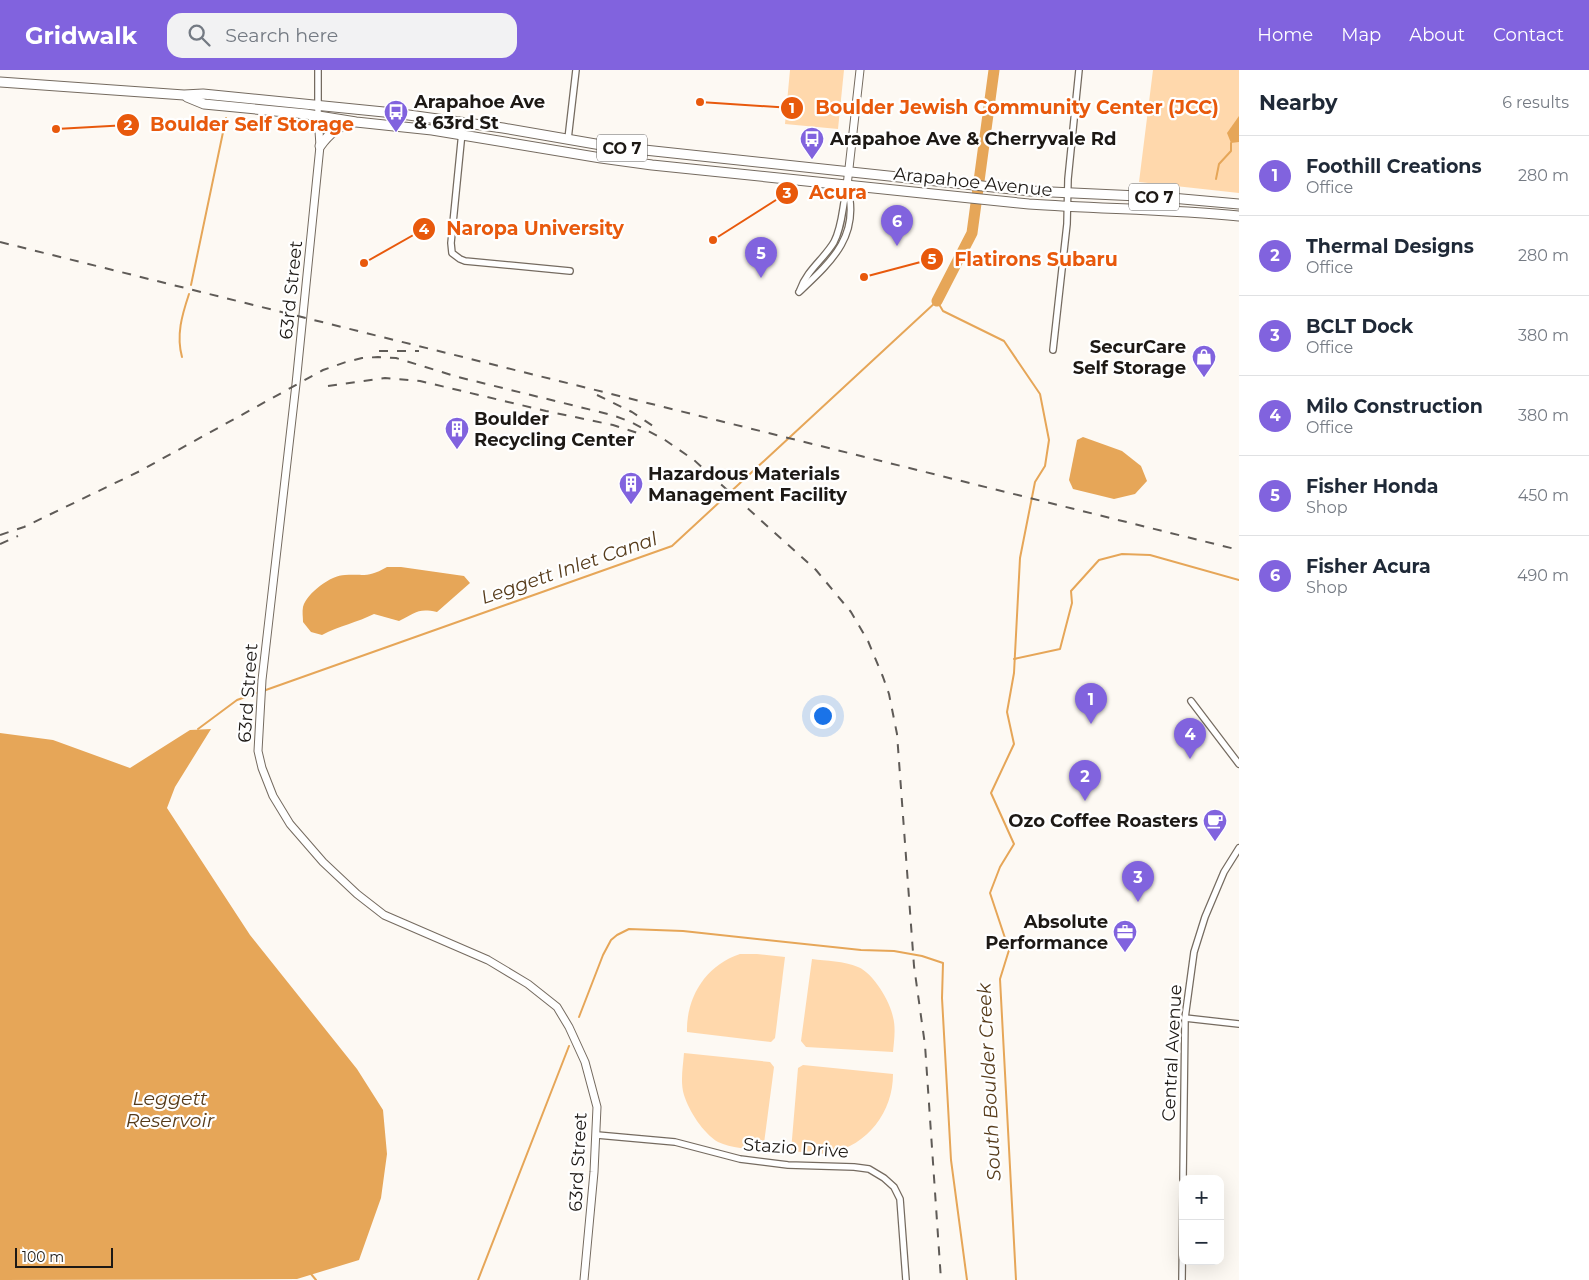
<!DOCTYPE html>
<html lang="en">
<head>
<meta charset="utf-8">
<style>
	:root { --surface:#fff; --page:#f2f2f3; --text:#1f2937; --muted:#747a83; --line:#e0e1e3; --accent:#8163de }
	body { margin:0; font-family:Montserrat,sans-serif; background:var(--page); color:var(--text) }
	.controls { position:absolute; right:15px; bottom:15px; display:grid; overflow:hidden; border-radius:10px; box-shadow:0 5px 20px #0002 }
	.controls button { width:45px; height:45px; display:grid; place-items:center; padding:0; border:0; border-bottom:1px solid var(--line); background:var(--surface); color:var(--text); font:25px sans-serif }
	.scale { position:absolute; left:15px; bottom:12px; width:98px; box-sizing:border-box; padding-left:5px; border:2px solid #1d1915; border-top:0; font-size:14px; line-height:18px; white-space:nowrap; color:#1d1915; -webkit-text-stroke:4px #fff; paint-order:stroke }
	.you { position:absolute; left:822px; top:645px; width:18px; height:18px; margin:-12px; border:4px solid #fff; border-radius:50%; background:#1a73e8; box-shadow:0 0 0 8px #1a73e833 }
	.badge { display:grid; place-items:center; width:32px; height:32px; border-radius:50%; background:var(--accent); color:#fff; font-size:16px; font-weight:700 }
	.pin { position:absolute; translate:-50% -41px; filter:drop-shadow(0 1px 2px #0008) }
	.pin::after { content:''; position:absolute; top:26px; width:18px; height:15px; background:inherit; clip-path:polygon(0 0,100% 0,50% 100%) }
	.list { margin:0; padding:0; list-style:none }
	h2 { display:flex; justify-content:space-between; align-items:center; height:65px; margin:0; padding:0 20px; font-size:21px }
	h2 small { font-size:16px; font-weight:400; color:var(--muted) }
	.list li { display:grid; grid-template-columns:32px 1fr auto; gap:15px; align-items:center; box-sizing:border-box; height:80px; padding:0 20px; border-top:1px solid var(--line) }
	.list b { display:block; font-size:19px; white-space:nowrap }
	.list p { margin:0; font-size:16px; white-space:nowrap; color:var(--muted) }
	.list em { font-size:16px; font-style:normal; color:var(--muted) }
	.icon { flex:none; width:28px; height:28px; fill:none; stroke:currentColor; stroke-width:2; stroke-linecap:round; stroke-linejoin:round }
	.map { position:relative; flex:none; width:1239px; height:1210px; overflow:hidden }
	header { display:flex; align-items:center; gap:30px; box-sizing:border-box; height:70px; padding:0 25px; background:var(--accent); color:#fff }
	header strong { font-size:24px }
	nav { display:flex; gap:28px; margin-inline-start:auto; font-size:18px }
	.search { width:350px; height:45px; background:var(--page); display:flex; align-items:center; gap:12px; box-sizing:border-box; padding:0 18px; border-radius:15px; color:var(--muted); font-size:19px }
	main { display:flex }
	aside { flex:1; background:var(--surface) }
	.map>svg:first-child { display:block }
</style>
</head>
<body>
<header>
<strong>Gridwalk</strong>
<div class="search"><svg class="icon" aria-label="search" viewBox="0 0 24 24"><circle cx="10" cy="10" r="6"/><path d="M15 15l6 6"/></svg>Search here</div>
<nav><a>Home</a><a>Map</a><a>About</a><a>Contact</a></nav>
</header>
<main>
<div class="map">
<svg width="1239" height="1210" viewBox="0 0 1239 1210">
	<rect width="100%" height="100%" fill="#fdf9f3"/>
	<g fill="#ffd8ac">
		<path d="M 790,0 L 844,0 L 838,59 L 785,54 Z"/>
		<path d="M 1153,0 L 1239,0 L 1239,123 L 1139,112 Z"/>
		<path d="M 740,884 L 757,884 L 785,887 L 775,968 L 771,972 L 687,962 C 686,927 706,895 740,884 Z"/>
		<path d="M 812,889 C 826,891 844,891 858,897 C 873,903 890,931 893,947 C 896,958 894,971 893,982 L 806,977 L 801,971 Z"/>
		<path d="M 684,983 L 770,992 L 774,997 L 763,1081 C 749,1079 731,1078 718,1072 C 703,1063 689,1041 684,1025 C 680,1012 683,997 684,983 Z"/>
		<path d="M 803,995 L 893,1004 C 893,1042 868,1075 830,1083 C 818,1085 804,1082 791,1081 L 798,998 Z"/>
	</g>
	<g fill="#e6a658">
		<path d="M 1239,46 L 1239,72 L 1231,73 L 1227,63 Z"/>
		<path d="M 1083,367 L 1122,381 L 1141,396 L 1147,411 L 1135,424 L 1114,429 L 1073,419 L 1069,410 L 1077,370 Z"/>
		<path d="M 387,497 L 401,497 L 464,506 L 470,513 L 437,542 C 417,538 416,543 399,551 L 374,544 C 358,552 339,556 322,565 L 311,562 L 303,552 C 303,547 302,542 303,537 C 307,523 331,505 345,505 C 365,504 368,508 387,497 Z"/>
		<path d="M 211,659 L 175,717 L 167,738 L 250,865 L 357,999 L 383,1040 L 387,1084 L 381,1128 L 359,1190 L 297,1209 L 0,1210 L 0,663 L 53,670 L 130,698 L 190,660 Z"/>
	</g>
	<g fill="none" stroke-linecap="round" stroke-linejoin="round">
		<g stroke="#e6a658" stroke-width="2">
			<path d="M 1216,109 L 1219,94 L 1231,81 L 1231,73"/>
			<path d="M 191,215 L 226,48"/>
			<path d="M 182,287 C 176,265 182,245 189,224"/>
			<path d="M 1014,589 L 1060,579 L 1072,533 L 1071,521 L 1099,490 L 1122,484 L 1150,485 L 1239,510"/>
			<path d="M 263,621 L 672,476 L 937,231 L 943,241 L 1004,271 L 1040,324 L 1049,370 L 1045,396 L 1035,412 L 1020,488 L 1014,603 L 1007,642 L 1014,674 L 991,723 L 1014,774 L 1000,797 L 990,823 L 1009,880 L 1000,909 L 1016,1210"/>
			<path d="M 198,659 L 237,630 L 259,622"/>
			<path d="M 579,947 L 603,885 L 611,870 L 617,865 L 629,859 L 683,861 L 861,880 L 894,881 L 922,886 L 943,893 L 942,928 L 951,1090 L 967,1210"/>
			<path d="M 311,1204 L 316,1210"/>
			<path d="M 478,1210 L 569,976"/>
		</g>
		<path stroke="#e6a658" stroke-width="11" d="M 937,231 L 972,163 L 994,0"/>
		<defs>
			<g id="minor">
				<path d="M 318,46 L 318,0"/>
				<path d="M 463,52 L 451,173 L 452,183 L 460,189 L 465,191 L 570,201"/>
				<path d="M 568,69 L 576,0"/>
				<path d="M 800,220 C 807,200 824,189 834,172 C 843,155 842,136 847,118"/>
				<path d="M 799,222 C 832,191 861,165 847,116"/>
				<path d="M 1053,280 L 1067,154 L 1068,109 L 1079,0"/>
				<path d="M 1191,631 L 1239,694"/>
				<path d="M 1185,948 L 1239,954"/>
				<path d="M 597,1065 L 675,1072 L 740,1089 L 788,1095 L 854,1097 L 869,1099 L 884,1108 L 894,1117 L 900,1129 L 906,1210"/>
				<path d="M 1183,1109 L 1185,948 L 1194,882 L 1205,847 L 1224,802 L 1239,778"/>
				<path d="M 1182,1210 L 1183,1126"/>
			</g>
			<g id="tertiary">
				<path d="M 318,46 L 320,76 L 296,314 L 262,610 L 258,681 L 262,698 L 273,726 L 290,754 L 323,792 L 357,824 L 384,845 L 488,890 L 528,914 L 557,937 L 569,957 L 585,992 L 597,1037 L 594,1102 L 584,1210"/>
				<path d="M 847,116 L 860,0"/>
			</g>
			<g id="primary">
				<path d="M 0,12 L 184,25 L 203,24 L 394,43 L 503,58 L 607,76 L 1030,121 L 1160,127 L 1239,134"/>
				<path d="M 187,27 L 204,34 L 306,44 L 356,52 L 432,60 L 601,88 L 652,95 L 1029,134 C 1099,139 1169,139 1239,146"/>
				<path d="M 320,76 C 329,64 338,56 353,52"/>
			</g>
		</defs>
		<use href="#minor" stroke="#756b60" stroke-width="8"/>
		<use href="#tertiary" stroke="#756b60" stroke-width="9"/>
		<use href="#primary" stroke="#756b60" stroke-width="11"/>
		<use href="#minor" stroke="#fff" stroke-width="5.5"/>
		<use href="#tertiary" stroke="#fff" stroke-width="7"/>
		<use href="#primary" stroke="#fff" stroke-width="9"/>
		<g stroke="#5f5b57" stroke-width="2" stroke-dasharray="9 9" stroke-linecap="butt">
			<path d="M 0,172 L 1239,480"/>
			<path d="M 379,281 L 419,281"/>
			<path d="M 328,316 L 385,308 L 420,311 L 546,341 L 613,355 L 644,365"/>
			<path d="M 597,325 L 632,342 L 656,358"/>
			<path d="M 0,465 L 24,457 L 140,401 L 323,300 L 346,292 L 362,288 L 378,287 L 396,288 L 458,307 L 612,345 L 631,352 L 665,370 L 694,390 L 816,500 L 851,542 L 868,571 L 883,607 L 889,624 L 897,664 L 914,896 L 925,975 L 941,1210"/>
			<path d="M 0,474 L 18,466"/>
		</g>
	</g>
	<defs>
		<symbol id="bus-pin" viewBox="-11 -11 22 30"><path d="M0 17L-7.5 6A9.5 9.5 0 1 1 7.5 6Z" fill="#8163de" stroke="#fff"/><path d="M-5-6H5V4H4V6H2V4H-2V6H-4V4H-5ZM-3.5-4V0h7V-4ZM-3.5 1.2v1.5H-2V1.2ZM2 1.2v1.5H3.5V1.2Z" fill="#fff"/></symbol>
		<symbol id="shop-pin" viewBox="-11 -11 22 30"><path d="M0 17L-7.5 6A9.5 9.5 0 1 1 7.5 6Z" fill="#8163de" stroke="#fff"/><path d="M-5-2.5h2.3a2.7 3.5 0 0 1 5.4 0H5L5.5 6h-11ZM-1.5-2.5h3a1.5 2.3 0 0 0-3 0Z" fill="#fff"/></symbol>
		<symbol id="building-pin" viewBox="-11 -11 22 30"><path d="M0 17L-7.5 6A9.5 9.5 0 1 1 7.5 6Z" fill="#8163de" stroke="#fff"/><path d="M-4-6H4V6H1V3H-1V6H-4ZM-2.5-4.3h1.7v1.8h-1.7ZM.8-4.3h1.7v1.8H.8ZM-2.5-1h1.7V.8h-1.7ZM.8-1h1.7V.8H.8Z" fill="#fff"/></symbol>
		<symbol id="cafe-pin" viewBox="-11 -11 22 30"><path d="M0 17L-7.5 6A9.5 9.5 0 1 1 7.5 6Z" fill="#8163de" stroke="#fff"/><path d="M-5.5-4.5H6V0H3Q3 3.5 0 3.5H-2.5Q-5.5 3.5-5.5 0ZM3-3.2v2h1.7v-2ZM-6 4.5H4V6H-6Z" fill="#fff"/></symbol>
		<symbol id="office-pin" viewBox="-11 -11 22 30"><path d="M0 17L-7.5 6A9.5 9.5 0 1 1 7.5 6Z" fill="#8163de" stroke="#fff"/><path d="M-6-3h4V-5.5h4V-3h4V5H-6ZM-1-4.5V-3h2v-1.5ZM-6 0V1H6V0Z" fill="#fff"/></symbol>
	</defs>
	<g fill-rule="evenodd">
		<use href="#bus-pin" x="382" y="28" width="28" height="38"/>
		<use href="#bus-pin" x="798" y="55" width="28" height="38"/>
		<use href="#shop-pin" x="1190" y="273" width="28" height="38"/>
		<use href="#building-pin" x="443" y="345" width="28" height="38"/>
		<use href="#building-pin" x="617" y="400" width="28" height="38"/>
		<use href="#cafe-pin" x="1201" y="737" width="28" height="38"/>
		<use href="#office-pin" x="1111" y="848" width="28" height="38"/>
	</g>
	<g text-anchor="middle" dominant-baseline="central" stroke-width="4.5" stroke-linejoin="round" paint-order="stroke">
		<g fill="#fff" stroke="#615e5b" stroke-width="1">
			<rect x="597" y="64.5" width="50" height="27" rx="4"/>
			<rect x="1129" y="113.5" width="50" height="27" rx="4"/>
		</g>
		<g font-size="16" font-weight="bold" fill="#1d1915">
			<text x="622" y="78">CO 7</text>
			<text x="1154" y="127">CO 7</text>
		</g>
		<g font-size="18" font-weight="bold" fill="#1d1915" stroke="#fff" text-anchor="start">
			<text x="414" y="32">Arapahoe Ave<tspan x="414" dy="21">&amp; 63rd St</tspan></text>
			<text x="830" y="69">Arapahoe Ave &amp; Cherryvale Rd</text>
			<text x="1186" y="277" text-anchor="end">SecurCare<tspan x="1186" dy="21">Self Storage</tspan></text>
			<text x="474" y="349">Boulder<tspan x="474" dy="21">Recycling Center</tspan></text>
			<text x="648" y="404">Hazardous Materials<tspan x="648" dy="21">Management Facility</tspan></text>
			<text x="1198" y="751" text-anchor="end">Ozo Coffee Roasters</text>
			<text x="1108" y="852" text-anchor="end">Absolute<tspan x="1108" dy="21">Performance</tspan></text>
		</g>
		<g font-size="18" fill="#1d1915" stroke="#fff">
			<text transform="translate(973 112) rotate(6)">Arapahoe Avenue</text>
			<text transform="translate(291 220) rotate(-84)">63rd Street</text>
			<text transform="translate(248 623) rotate(-86)">63rd Street</text>
			<text transform="translate(1172 983) rotate(-87)">Central Avenue</text>
			<text transform="translate(796 1078) rotate(4)">Stazio Drive</text>
			<text transform="translate(578 1092) rotate(-87)">63rd Street</text>
		</g>
		<g font-size="19" font-style="italic" fill="#563b1a" stroke="#fff">
			<text transform="translate(569 498) rotate(-19)">Leggett Inlet Canal</text>
			<text transform="translate(989 1012) rotate(-93)">South Boulder Creek</text>
			<text x="170" y="1028">Leggett<tspan x="170" dy="22">Reservoir</tspan></text>
		</g>
	</g>
	<path fill="none" stroke="#e8590c" stroke-width="2" d="M700 32L792 38M56 59L128 55M713 170L787 123M364 193L424 159M864 207L932 189"/>
	<g fill="#e8590c" stroke="#fff" stroke-width="2">
		<circle cx="700" cy="32" r="5"/>
		<circle cx="56" cy="59" r="5"/>
		<circle cx="713" cy="170" r="5"/>
		<circle cx="364" cy="193" r="5"/>
		<circle cx="864" cy="207" r="5"/>
		<circle cx="792" cy="38" r="12"/>
		<circle cx="128" cy="55" r="12"/>
		<circle cx="787" cy="123" r="12"/>
		<circle cx="424" cy="159" r="12"/>
		<circle cx="932" cy="189" r="12"/>
	</g>
	<g font-size="15" text-anchor="middle" font-weight="bold" fill="#fff">
		<text x="792" y="43">1</text>
		<text x="128" y="60">2</text>
		<text x="787" y="128">3</text>
		<text x="424" y="164">4</text>
		<text x="932" y="194">5</text>
	</g>
	<g font-size="19" text-anchor="middle" font-weight="bold" fill="#e8590c" stroke="#fff" stroke-width="4.5" stroke-linejoin="round" paint-order="stroke">
		<text x="1017" y="44">Boulder Jewish Community Center (JCC)</text>
		<text x="252" y="61">Boulder Self Storage</text>
		<text x="838" y="129">Acura</text>
		<text x="535" y="165">Naropa University</text>
		<text x="1036" y="196">Flatirons Subaru</text>
	</g>
</svg>
<div class="controls">
<button>+</button>
<button>−</button>
</div>
<div class="scale">100 m</div>
<div class="you"></div>
<div class="pin badge" style="left:1091px;top:654px">1</div>
<div class="pin badge" style="left:1085px;top:731px">2</div>
<div class="pin badge" style="left:1138px;top:832px">3</div>
<div class="pin badge" style="left:1190px;top:689px">4</div>
<div class="pin badge" style="left:761px;top:208px">5</div>
<div class="pin badge" style="left:897px;top:176px">6</div>
</div>
<aside>
<h2>Nearby<small>6 results</small></h2>
<ul class="list">
<li><span class="badge">1</span><div><b>Foothill Creations</b><p>Office</p></div><em>280 m</em></li>
<li><span class="badge">2</span><div><b>Thermal Designs</b><p>Office</p></div><em>280 m</em></li>
<li><span class="badge">3</span><div><b>BCLT Dock</b><p>Office</p></div><em>380 m</em></li>
<li><span class="badge">4</span><div><b>Milo Construction</b><p>Office</p></div><em>380 m</em></li>
<li><span class="badge">5</span><div><b>Fisher Honda</b><p>Shop</p></div><em>450 m</em></li>
<li><span class="badge">6</span><div><b>Fisher Acura</b><p>Shop</p></div><em>490 m</em></li>
</ul>
</aside>
</main>
</body>
</html>
